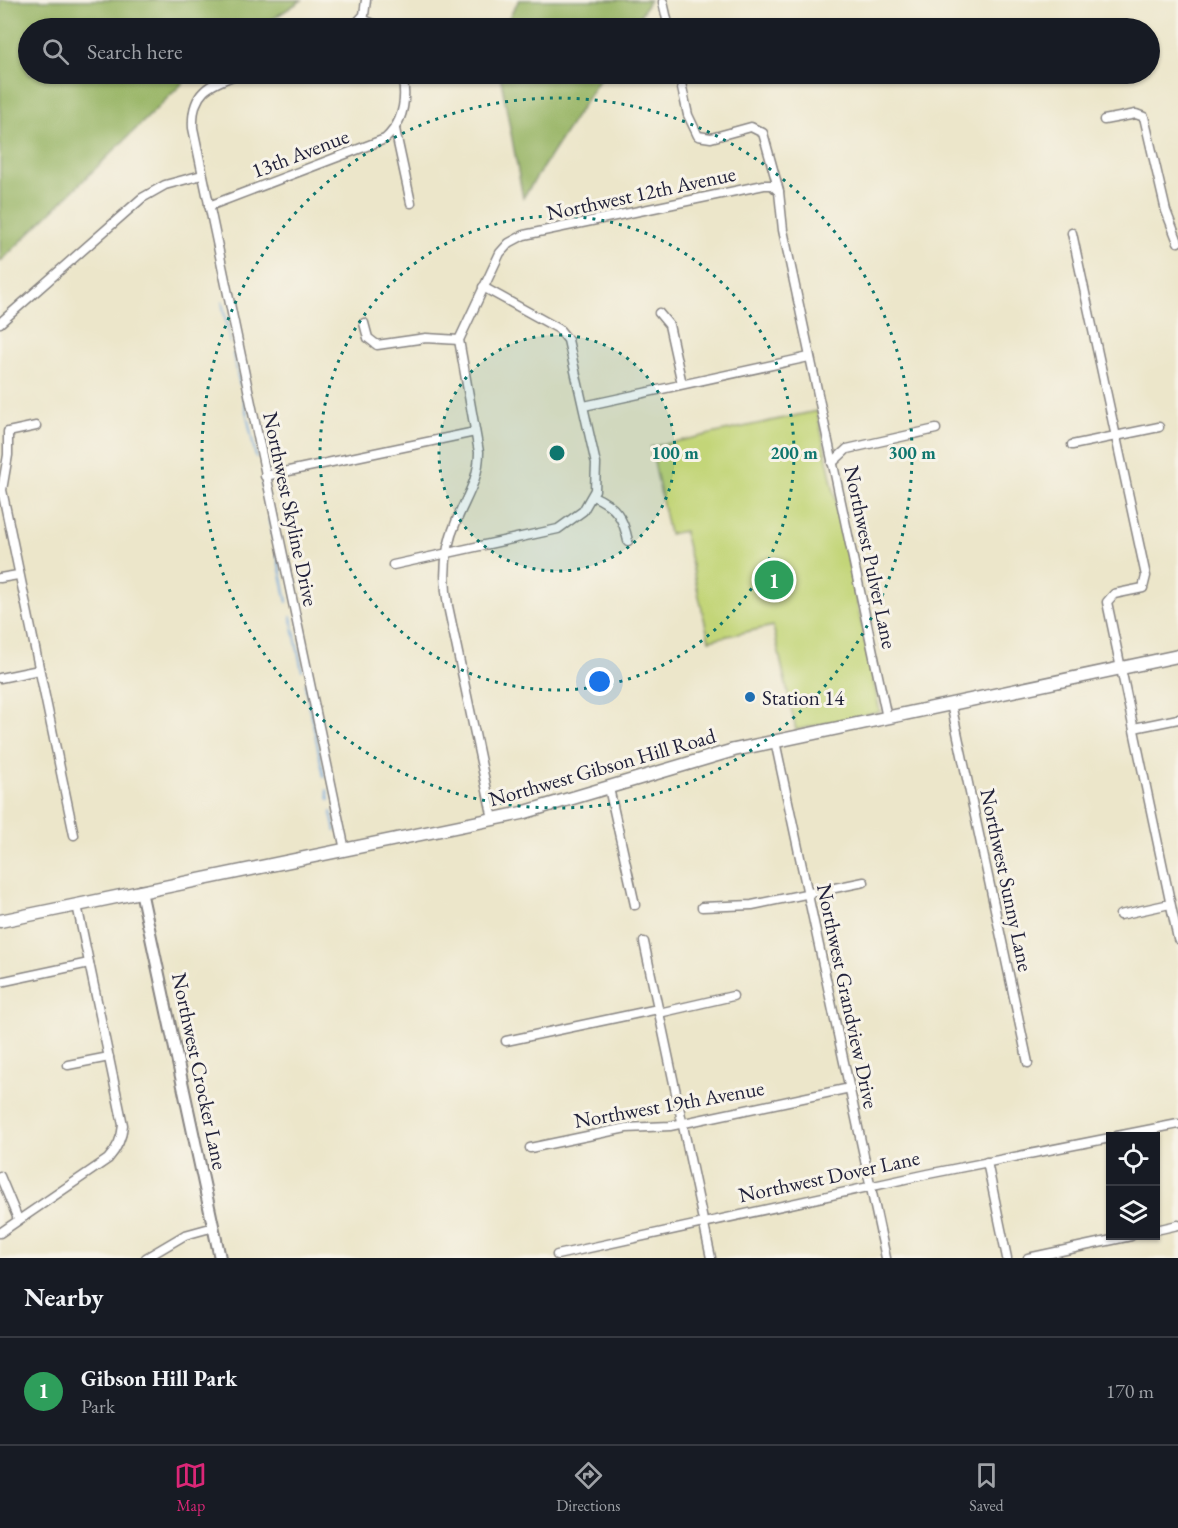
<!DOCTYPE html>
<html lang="en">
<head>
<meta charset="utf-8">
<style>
	:root { --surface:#171b24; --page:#20242c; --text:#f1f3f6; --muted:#9ea1a6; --line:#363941; --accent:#db2777 }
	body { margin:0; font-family:"EB Garamond",serif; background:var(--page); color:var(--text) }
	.controls { position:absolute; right:18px; bottom:18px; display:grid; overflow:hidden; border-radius:0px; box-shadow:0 2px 4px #0004 }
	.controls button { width:54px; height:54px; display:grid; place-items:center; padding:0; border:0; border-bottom:2px solid var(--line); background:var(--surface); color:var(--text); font:30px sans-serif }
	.you { position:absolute; left:600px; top:682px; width:21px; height:21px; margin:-15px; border:4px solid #fff; border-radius:50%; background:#1a73e8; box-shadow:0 0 0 9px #1a73e833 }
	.badge { display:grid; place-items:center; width:39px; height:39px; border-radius:50%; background:var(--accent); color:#fff; font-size:20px; font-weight:700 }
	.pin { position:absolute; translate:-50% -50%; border:3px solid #fff; box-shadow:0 2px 6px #0006 }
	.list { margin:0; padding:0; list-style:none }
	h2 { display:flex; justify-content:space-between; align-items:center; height:78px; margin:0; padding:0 24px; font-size:26px }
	h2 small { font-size:20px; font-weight:400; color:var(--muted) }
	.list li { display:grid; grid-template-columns:39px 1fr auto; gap:18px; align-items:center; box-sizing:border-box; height:108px; padding:0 24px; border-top:2px solid var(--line) }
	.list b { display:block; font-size:22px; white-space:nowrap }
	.list p { margin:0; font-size:20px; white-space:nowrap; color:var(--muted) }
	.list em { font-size:20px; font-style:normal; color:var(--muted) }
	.icon { flex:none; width:33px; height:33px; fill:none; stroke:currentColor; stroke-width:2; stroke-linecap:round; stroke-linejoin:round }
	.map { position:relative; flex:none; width:1178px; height:1258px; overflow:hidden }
	.search { position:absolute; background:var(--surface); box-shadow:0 2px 4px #0004; left:18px; right:18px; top:18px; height:66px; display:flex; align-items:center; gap:15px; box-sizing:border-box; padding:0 21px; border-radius:33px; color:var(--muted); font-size:22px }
	.sheet { height:186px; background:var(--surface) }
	nav { display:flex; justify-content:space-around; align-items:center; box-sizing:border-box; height:84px; border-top:2px solid var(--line); background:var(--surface); font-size:16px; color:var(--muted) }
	nav a { display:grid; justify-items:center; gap:3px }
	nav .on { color:var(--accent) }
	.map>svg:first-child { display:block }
</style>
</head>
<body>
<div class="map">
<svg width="1178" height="1258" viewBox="0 0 1178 1258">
	<rect width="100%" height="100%" fill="#f7f3e8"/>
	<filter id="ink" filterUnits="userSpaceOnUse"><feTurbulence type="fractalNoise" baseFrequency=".0167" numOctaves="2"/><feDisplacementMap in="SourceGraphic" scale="12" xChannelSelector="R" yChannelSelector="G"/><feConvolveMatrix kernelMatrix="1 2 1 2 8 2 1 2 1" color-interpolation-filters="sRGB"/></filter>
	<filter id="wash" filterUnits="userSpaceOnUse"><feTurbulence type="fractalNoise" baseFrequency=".008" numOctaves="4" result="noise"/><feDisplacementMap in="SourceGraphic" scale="24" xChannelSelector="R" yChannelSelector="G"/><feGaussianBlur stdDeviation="1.35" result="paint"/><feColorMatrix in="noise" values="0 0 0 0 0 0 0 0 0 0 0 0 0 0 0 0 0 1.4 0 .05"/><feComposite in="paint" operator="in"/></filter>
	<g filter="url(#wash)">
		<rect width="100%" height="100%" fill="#ece6ca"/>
		<path fill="#c3d578" stroke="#727c5a" stroke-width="1.5" d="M 817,411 L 880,712 L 796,730 L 773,626 L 709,640 L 684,531 L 669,534 L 651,447 Z"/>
		<g fill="#9ab668" stroke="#5e6c52" stroke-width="1.5">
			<path d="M 0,0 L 302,0 L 259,28 L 28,28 L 28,74 L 192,74 L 0,262 Z"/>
			<path d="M 519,0 L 650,0 L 632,28 L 503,28 Z"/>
			<path d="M 500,74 L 603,74 L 523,198 Z"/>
		</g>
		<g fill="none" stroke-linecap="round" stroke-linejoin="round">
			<g stroke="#6ba4da" stroke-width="2">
				<path d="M 222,301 L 230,343"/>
				<path d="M 233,354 L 240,385"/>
				<path d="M 242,392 L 256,457"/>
				<path d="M 262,483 L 266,507"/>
				<path d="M 269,520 L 274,542"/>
				<path d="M 277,554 L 287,602"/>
				<path d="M 291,617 L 302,670"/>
				<path d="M 305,684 L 324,777"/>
				<path d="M 327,790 L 329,800"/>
				<path d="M 331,812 L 335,831"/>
			</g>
		</g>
	</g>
	<g filter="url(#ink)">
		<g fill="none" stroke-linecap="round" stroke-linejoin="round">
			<defs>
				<g id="minor">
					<path d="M 663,2 L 669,28"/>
					<path d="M 362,19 L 384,28"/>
					<path d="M 352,28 L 364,15 L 366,0"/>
					<path d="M 239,74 C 209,84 191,92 193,128 L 345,850"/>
					<path d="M 679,74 L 688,115 L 698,136 L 711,138 L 751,127 L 763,133 L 779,191"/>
					<path d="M 1104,120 L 1136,114 L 1144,117 L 1166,211 L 1178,242"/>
					<path d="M 395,129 L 411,203"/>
					<path d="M 209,206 L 385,139 C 405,121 407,98 402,74"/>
					<path d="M 1072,233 L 1146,576 L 1143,588 L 1114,594 L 1107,602 L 1178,939"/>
					<path d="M 659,313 L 669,325 L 682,384"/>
					<path d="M 0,323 L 142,198 L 165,185 L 202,175"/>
					<path d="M 364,323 L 368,338 L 377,345 L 426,338 L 459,340"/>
					<path d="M 584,406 L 809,357"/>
					<path d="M 36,426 L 8,432 L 8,455 L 2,490 L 74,835"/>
					<path d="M 1072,445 L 1159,427"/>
					<path d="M 832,463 L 847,449 L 936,429"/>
					<path d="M 265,476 L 475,432"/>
					<path d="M 593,496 C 616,506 623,517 628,541"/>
					<path d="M 393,565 L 558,529 L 583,511 L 595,490 L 596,464 L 568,340 L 559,329 L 483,287"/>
					<path d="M 0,578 L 18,575"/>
					<path d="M 0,678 L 39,670"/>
					<path d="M 951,704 L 1028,1063"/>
					<path d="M 1134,728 L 1178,719"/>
					<path d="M 775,741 L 886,1258"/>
					<path d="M 609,788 L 635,905"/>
					<path d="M 493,819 L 448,606 C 443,578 444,549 456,522 C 466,497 479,480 479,452 L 459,340 L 500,253 L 509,243 L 524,235 L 764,185 L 772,185 L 779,192 L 783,230 L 887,718"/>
					<path d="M 702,907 L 752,905 L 864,882"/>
					<path d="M 1120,915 L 1170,904"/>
					<path d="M 644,942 L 711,1258"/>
					<path d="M 0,982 L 89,963"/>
					<path d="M 659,1013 L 733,996"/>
					<path d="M 506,1041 L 658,1009"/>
					<path d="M 68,1065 L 109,1057"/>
					<path d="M 1117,1136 L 1178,1124"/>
					<path d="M 530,1148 L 626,1128 L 670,1126 L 850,1088"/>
					<path d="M 987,1162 L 1007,1258"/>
					<path d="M 0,1176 L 18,1219"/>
					<path d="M 1156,1230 L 1178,1225"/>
					<path d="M 0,1233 L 108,1159 C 117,1149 122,1139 123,1125 L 77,905"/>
					<path d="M 557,1255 L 928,1174 L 1110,1138"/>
					<path d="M 146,1258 L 185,1235 L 214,1227"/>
					<path d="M 1028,1258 L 1131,1236"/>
				</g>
				<path id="tertiary" d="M 141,891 L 220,1258"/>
				<path id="secondary" d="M 0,921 L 522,813 L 734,750 L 1178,656"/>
			</defs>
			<use href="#minor" stroke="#878482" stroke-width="11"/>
			<use href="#tertiary" stroke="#878482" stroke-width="14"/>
			<use href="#secondary" stroke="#878482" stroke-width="15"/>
			<use href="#minor" stroke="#fff" stroke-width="8"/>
			<use href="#tertiary" stroke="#fff" stroke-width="10"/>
			<use href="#secondary" stroke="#fff" stroke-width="12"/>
		</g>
	</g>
	<circle cx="557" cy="453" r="118" fill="#0f766e" fill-opacity=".12"/>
	<g fill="none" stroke="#0f766e" stroke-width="3" stroke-dasharray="3 6">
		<circle cx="557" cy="453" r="118"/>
		<circle cx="557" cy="453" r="237"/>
		<circle cx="557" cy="453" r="355"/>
	</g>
	<circle fill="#1f6fb2" stroke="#f7f3e8" stroke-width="2" cx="750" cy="697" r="6"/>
	<g text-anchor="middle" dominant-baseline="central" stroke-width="6" stroke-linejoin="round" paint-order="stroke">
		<g font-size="21" fill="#22223b" stroke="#f7f3e8">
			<text transform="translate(300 153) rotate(-21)">13th Avenue</text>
			<text transform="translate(641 193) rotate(-12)">Northwest 12th Avenue</text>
			<text transform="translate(291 509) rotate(78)">Northwest Skyline Drive</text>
			<text transform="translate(871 557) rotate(78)">Northwest Pulver Lane</text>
			<text transform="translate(602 767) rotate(-16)">Northwest Gibson Hill Road</text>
			<text transform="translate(1007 880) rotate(78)">Northwest Sunny Lane</text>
			<text transform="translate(848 996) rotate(78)">Northwest Grandview Drive</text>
			<text transform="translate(200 1071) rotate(78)">Northwest Crocker Lane</text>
			<text transform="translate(669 1104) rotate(-10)">Northwest 19th Avenue</text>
			<text transform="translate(829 1176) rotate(-12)">Northwest Dover Lane</text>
		</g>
		<g font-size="21" fill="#22223b" stroke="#f7f3e8" text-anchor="start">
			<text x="762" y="697">Station 14</text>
		</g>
	</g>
	<circle cx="557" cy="453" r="9" fill="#0f766e" stroke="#f7f3e8" stroke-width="3"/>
	<g font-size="18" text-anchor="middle" font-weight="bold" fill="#0f766e" stroke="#f7f3e8" stroke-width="6" stroke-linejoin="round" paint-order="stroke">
		<text x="675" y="459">100 m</text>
		<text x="794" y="459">200 m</text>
		<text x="912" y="459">300 m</text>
	</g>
</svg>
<div class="controls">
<button><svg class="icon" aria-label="locate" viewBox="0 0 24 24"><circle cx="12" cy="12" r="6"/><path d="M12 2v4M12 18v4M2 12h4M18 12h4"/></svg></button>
<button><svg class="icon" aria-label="layers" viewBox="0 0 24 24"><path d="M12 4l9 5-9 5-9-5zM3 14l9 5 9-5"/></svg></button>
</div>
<div class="you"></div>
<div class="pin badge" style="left:774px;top:580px;background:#2e9e5b">1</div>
<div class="search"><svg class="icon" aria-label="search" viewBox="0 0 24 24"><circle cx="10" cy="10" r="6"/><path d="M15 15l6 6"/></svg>Search here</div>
</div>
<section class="sheet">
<h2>Nearby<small></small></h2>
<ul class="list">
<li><span class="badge" style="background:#2e9e5b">1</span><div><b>Gibson Hill Park</b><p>Park</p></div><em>170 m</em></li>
</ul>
</section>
<nav>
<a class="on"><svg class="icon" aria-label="map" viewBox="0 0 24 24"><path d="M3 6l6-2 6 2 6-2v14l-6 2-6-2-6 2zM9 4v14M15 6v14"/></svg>Map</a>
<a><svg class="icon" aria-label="directions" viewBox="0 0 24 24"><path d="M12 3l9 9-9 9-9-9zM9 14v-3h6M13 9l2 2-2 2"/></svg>Directions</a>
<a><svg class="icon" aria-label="saved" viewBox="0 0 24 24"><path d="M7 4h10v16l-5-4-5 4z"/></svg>Saved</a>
</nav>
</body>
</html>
